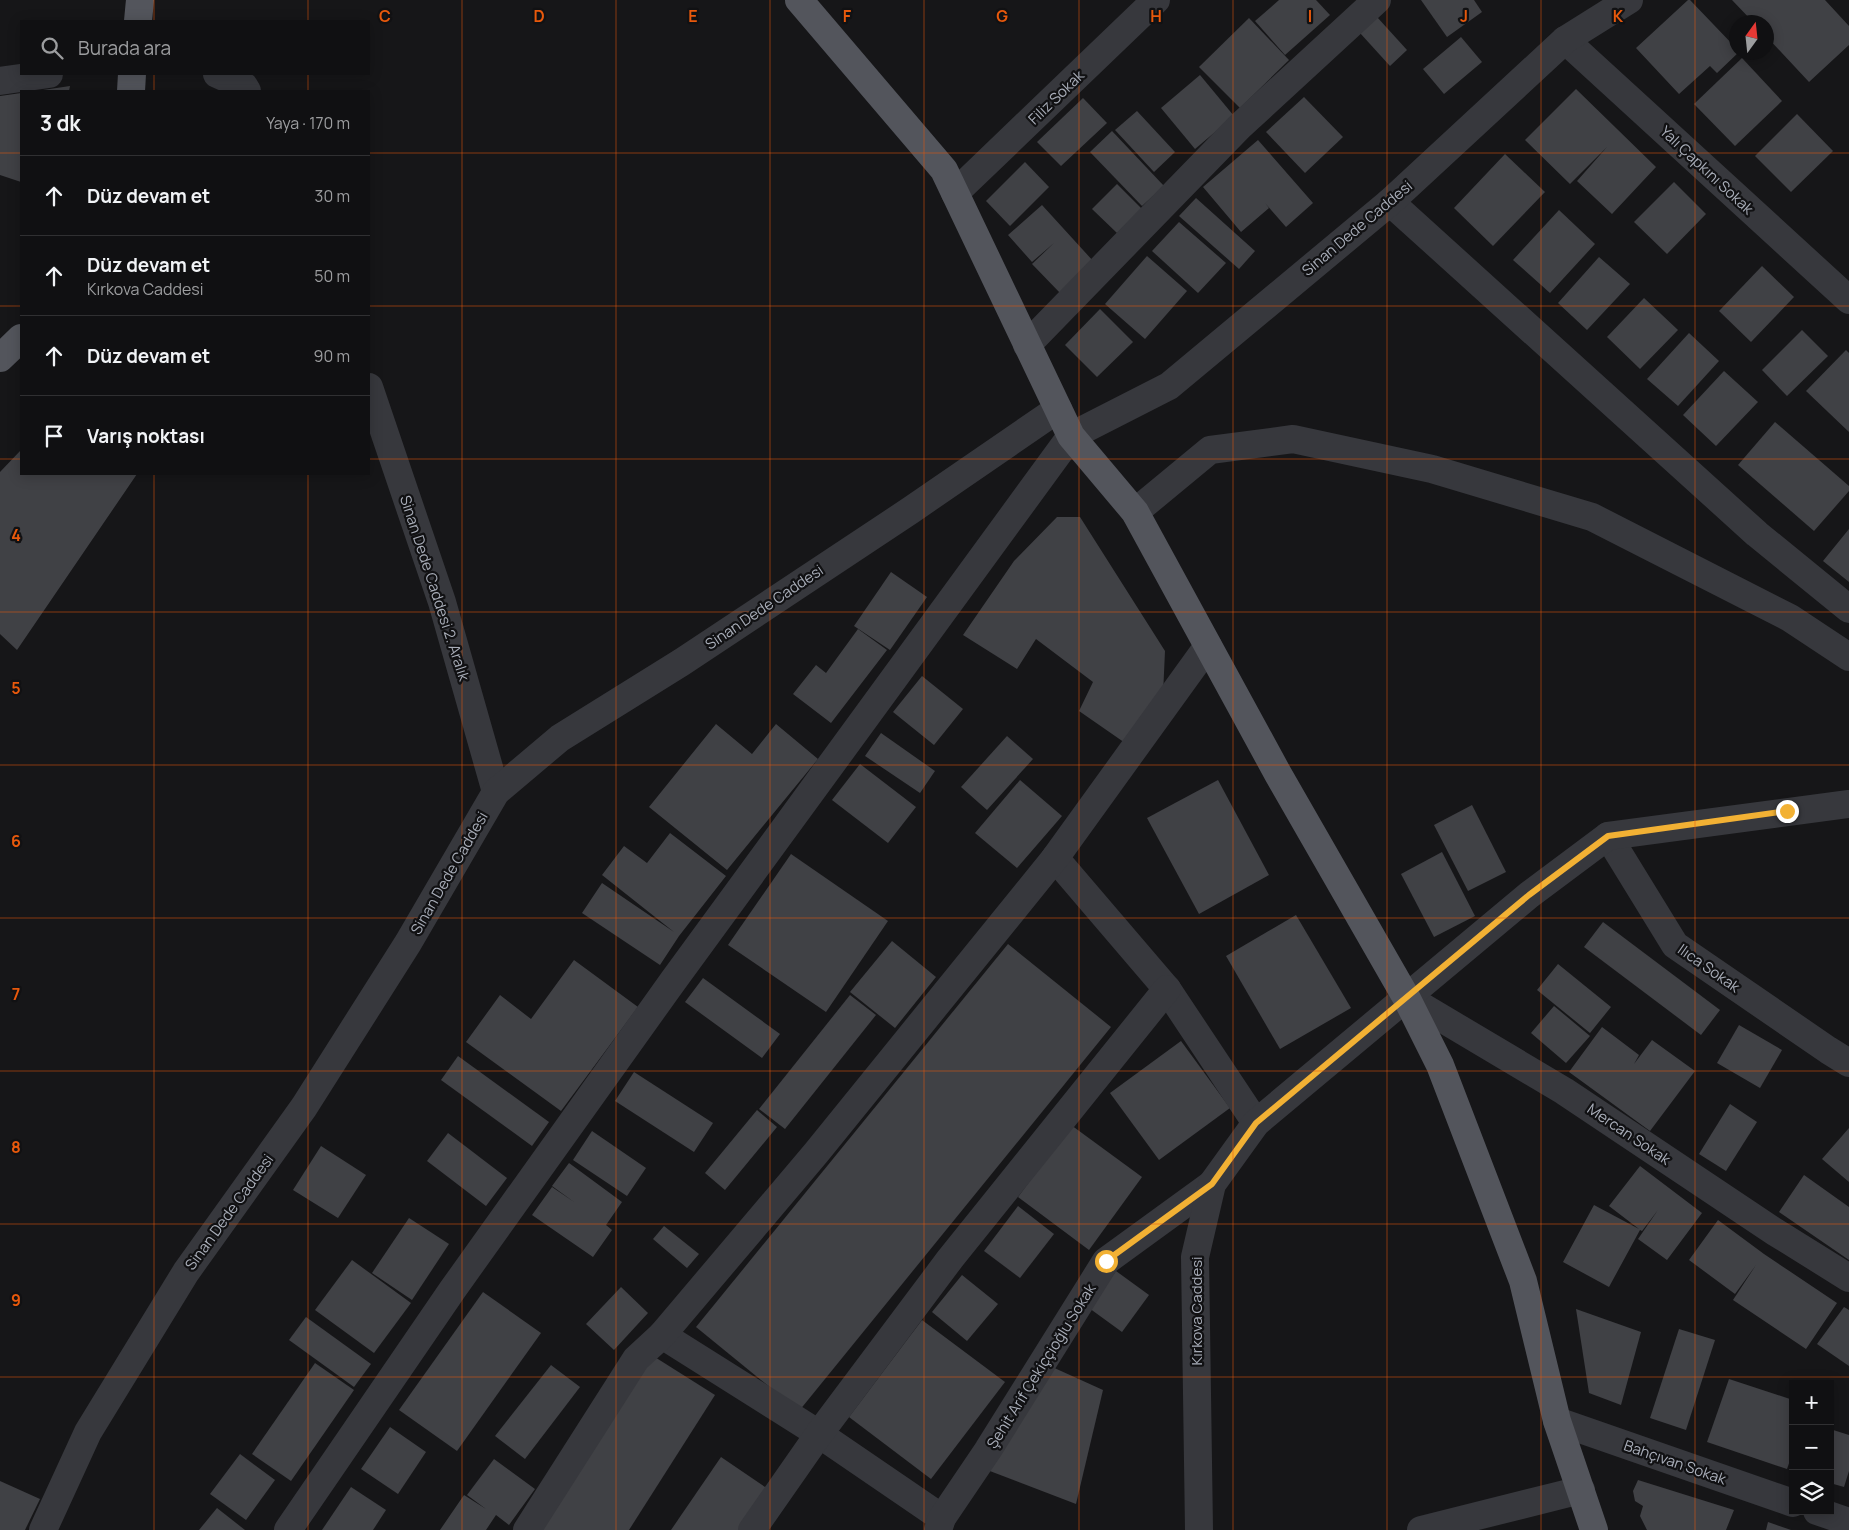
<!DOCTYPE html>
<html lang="tr">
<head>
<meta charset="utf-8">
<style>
	:root { --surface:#101012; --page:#19191b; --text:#f1f3f6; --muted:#9c9d9f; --line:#303032 }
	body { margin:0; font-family:Manrope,sans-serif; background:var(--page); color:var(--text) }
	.controls { position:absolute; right:15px; bottom:15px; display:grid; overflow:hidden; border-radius:0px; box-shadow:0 2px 12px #0003 }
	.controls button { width:45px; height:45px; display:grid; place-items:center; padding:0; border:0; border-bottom:1px solid var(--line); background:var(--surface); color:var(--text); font:25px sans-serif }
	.compass { position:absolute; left:1729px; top:15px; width:45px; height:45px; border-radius:50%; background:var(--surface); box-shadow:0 2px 12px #0003; rotate:15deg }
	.stop { position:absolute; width:15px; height:15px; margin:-11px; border:4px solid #f2b134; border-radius:50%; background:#fff }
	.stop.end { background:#f2b134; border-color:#fff; box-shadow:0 1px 5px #0008 }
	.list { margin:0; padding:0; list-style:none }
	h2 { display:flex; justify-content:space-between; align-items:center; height:65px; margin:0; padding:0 20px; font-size:21px }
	h2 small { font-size:16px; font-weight:400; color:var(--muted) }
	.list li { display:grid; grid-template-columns:32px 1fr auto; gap:15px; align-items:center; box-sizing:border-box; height:80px; padding:0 20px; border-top:1px solid var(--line) }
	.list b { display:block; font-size:19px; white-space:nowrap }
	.list p { margin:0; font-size:16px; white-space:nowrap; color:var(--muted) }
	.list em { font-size:16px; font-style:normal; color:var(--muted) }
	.icon { flex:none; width:28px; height:28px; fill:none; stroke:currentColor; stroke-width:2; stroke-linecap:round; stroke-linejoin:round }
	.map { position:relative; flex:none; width:1849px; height:1530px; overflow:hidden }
	.search { position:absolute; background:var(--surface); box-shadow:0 2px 12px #0003; left:20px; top:20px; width:350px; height:55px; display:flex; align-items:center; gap:12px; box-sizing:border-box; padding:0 18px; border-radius:0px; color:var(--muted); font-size:19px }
	.panel { position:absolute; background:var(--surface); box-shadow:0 2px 12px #0003; left:20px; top:90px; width:350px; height:385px; border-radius:0px }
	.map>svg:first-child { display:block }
</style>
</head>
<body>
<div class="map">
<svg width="1849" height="1530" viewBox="0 0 1849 1530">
	<rect width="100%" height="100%" fill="#161618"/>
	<g fill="#404145">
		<path d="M 1279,0 L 1316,0 L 1330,15 L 1285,55 L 1255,21 Z"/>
		<path d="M 1421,0 L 1474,0 L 1482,12 L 1447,37 Z"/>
		<path d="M 1688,0 L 1690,0 L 1736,48 L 1736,52 L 1739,52 L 1717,73 L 1710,66 L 1679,94 L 1636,48 Z"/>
		<path d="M 1732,0 L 1825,0 L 1849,26 L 1849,45 L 1809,82 L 1766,36 L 1766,22 L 1753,22 Z"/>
		<path d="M 1377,17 L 1407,50 L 1390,66 L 1360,33 Z"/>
		<path d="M 1249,18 L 1289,60 L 1240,108 L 1199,67 Z"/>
		<path d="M 1461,37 L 1482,62 L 1444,94 L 1423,69 Z"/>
		<path d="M 1742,58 L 1782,101 L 1735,146 L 1694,104 Z"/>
		<path d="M 1200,75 L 1234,116 L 1195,149 L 1161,108 Z"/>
		<path d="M 70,86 L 69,91 L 43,91 L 43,90 Z"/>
		<path d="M 1576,89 L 1656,167 L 1612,214 L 1577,181 L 1607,147 L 1570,184 L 1525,140 Z"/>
		<path d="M 21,93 L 21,182 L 0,175 L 0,96 Z"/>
		<path d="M 1304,97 L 1343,137 L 1305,173 L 1266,132 Z"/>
		<path d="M 1083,98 L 1107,123 L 1061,166 L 1037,142 Z"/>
		<path d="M 1137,111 L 1175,152 L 1154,172 L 1115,130 Z"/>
		<path d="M 1797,114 L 1833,151 L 1791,192 L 1755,156 Z"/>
		<path d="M 1112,131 L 1164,186 L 1142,206 L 1090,152 Z"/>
		<path d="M 1258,140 L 1313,203 L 1286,227 L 1265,203 L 1269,208 L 1241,232 L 1203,187 Z"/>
		<path d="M 1505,154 L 1545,192 L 1493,246 L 1454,208 Z"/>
		<path d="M 1025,162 L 1049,187 L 1010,226 L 986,201 Z"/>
		<path d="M 1674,182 L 1706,214 L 1667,254 L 1634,222 Z"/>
		<path d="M 1117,184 L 1142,209 L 1117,233 L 1092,209 Z"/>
		<path d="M 1196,198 L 1255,251 L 1239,269 L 1179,216 Z"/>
		<path d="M 1042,205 L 1094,262 L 1061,294 L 1032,264 L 1054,243 L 1032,262 L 1008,235 Z"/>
		<path d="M 1559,210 L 1595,244 L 1550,293 L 1513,260 Z"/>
		<path d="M 1179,222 L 1226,263 L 1198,293 L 1152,251 Z"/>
		<path d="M 1147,256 L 1187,291 L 1145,339 L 1105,304 Z"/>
		<path d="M 1599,257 L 1630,284 L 1587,330 L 1558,303 Z"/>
		<path d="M 1762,266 L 1794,297 L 1751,342 L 1719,311 Z"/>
		<path d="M 1644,298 L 1678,330 L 1640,369 L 1607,337 Z"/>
		<path d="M 1100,309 L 1133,342 L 1097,377 L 1065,345 Z"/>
		<path d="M 1802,330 L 1828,356 L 1787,396 L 1762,370 Z"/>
		<path d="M 1689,333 L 1719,361 L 1678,406 L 1647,379 Z"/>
		<path d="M 1846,350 L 1849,353 L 1849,432 L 1806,391 Z"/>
		<path d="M 1724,371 L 1758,402 L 1716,446 L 1683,415 Z"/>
		<path d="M 1775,422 L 1849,486 L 1849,491 L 1814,531 L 1738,465 Z"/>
		<path d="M 21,450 L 21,474 L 137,474 L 17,650 L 0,634 L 0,472 Z"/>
		<path d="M 1057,517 L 1080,517 L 1165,651 L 1163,695 L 1128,745 L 1079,711 L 1093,682 L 1036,639 L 1017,669 L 963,635 L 1014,561 Z"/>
		<path d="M 1849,529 L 1849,582 L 1823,561 Z"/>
		<path d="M 891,572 L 927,597 L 890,650 L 854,626 Z"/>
		<path d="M 858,629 L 887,650 L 831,723 L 793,694 L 816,665 L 826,673 Z"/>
		<path d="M 922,676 L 963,709 L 934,745 L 893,712 Z"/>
		<path d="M 716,724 L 752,754 L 776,724 L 818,759 L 727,870 L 649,807 Z"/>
		<path d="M 881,733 L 935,771 L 920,793 L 865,756 Z"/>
		<path d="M 1007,736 L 1033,759 L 987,810 L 961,787 Z"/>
		<path d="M 860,764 L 916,807 L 888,843 L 832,800 Z"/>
		<path d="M 1020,780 L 1062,816 L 1017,868 L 975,833 Z"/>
		<path d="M 1218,780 L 1269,875 L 1199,914 L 1147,818 Z"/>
		<path d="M 1472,805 L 1506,872 L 1468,891 L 1434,825 Z"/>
		<path d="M 670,833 L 726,876 L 679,936 L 660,965 L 582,913 L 602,883 L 674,932 L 602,875 L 624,846 L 647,863 Z"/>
		<path d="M 1442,852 L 1475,916 L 1434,937 L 1401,874 Z"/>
		<path d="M 791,854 L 888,921 L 826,1012 L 728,945 Z"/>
		<path d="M 1296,915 L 1351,1008 L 1280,1049 L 1226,956 Z"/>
		<path d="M 1603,922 L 1720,1010 L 1701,1035 L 1584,947 Z"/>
		<path d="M 892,941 L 936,977 L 895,1028 L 850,992 Z"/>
		<path d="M 1008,944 L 1111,1027 L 799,1411 L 696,1327 Z"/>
		<path d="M 574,960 L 638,1007 L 561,1111 L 466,1042 L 500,995 L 531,1019 Z"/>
		<path d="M 1558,964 L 1611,1007 L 1590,1033 L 1537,990 Z"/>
		<path d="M 703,978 L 780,1034 L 762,1058 L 685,1002 Z"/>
		<path d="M 850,995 L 876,1015 L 785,1129 L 759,1109 Z"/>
		<path d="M 1554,1006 L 1590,1036 L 1566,1063 L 1531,1033 Z"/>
		<path d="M 1739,1025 L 1782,1050 L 1760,1088 L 1717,1063 Z"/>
		<path d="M 1602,1027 L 1639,1055 L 1634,1064 L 1652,1040 L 1695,1071 L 1650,1131 L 1569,1072 Z"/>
		<path d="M 1181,1041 L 1230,1108 L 1159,1160 L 1110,1093 Z"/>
		<path d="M 458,1056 L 549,1122 L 532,1146 L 441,1080 Z"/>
		<path d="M 634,1072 L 713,1123 L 694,1152 L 615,1101 Z"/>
		<path d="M 1730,1104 L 1757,1122 L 1726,1171 L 1699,1154 Z"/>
		<path d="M 757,1110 L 777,1127 L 725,1190 L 705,1173 Z"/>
		<path d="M 1071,1125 L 1142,1177 L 1089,1250 L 1018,1197 Z"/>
		<path d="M 1849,1128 L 1849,1182 L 1822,1159 Z"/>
		<path d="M 592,1131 L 646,1168 L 627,1196 L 573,1160 Z"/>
		<path d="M 448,1133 L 507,1178 L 486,1206 L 427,1161 Z"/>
		<path d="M 321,1146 L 366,1175 L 338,1218 L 293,1190 Z"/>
		<path d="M 569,1163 L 622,1202 L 606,1225 L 612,1230 L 593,1257 L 532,1215 L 552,1187 L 574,1202 L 552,1186 Z"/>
		<path d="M 1640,1166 L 1702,1213 L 1667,1260 L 1638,1239 L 1658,1210 L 1642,1231 L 1640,1230 L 1609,1287 L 1563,1262 L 1594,1205 L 1639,1229 L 1609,1206 Z"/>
		<path d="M 1804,1175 L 1849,1207 L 1849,1260 L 1779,1212 Z"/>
		<path d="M 1018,1206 L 1054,1234 L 1020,1278 L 984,1251 Z"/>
		<path d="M 409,1218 L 449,1244 L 412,1300 L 372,1273 Z"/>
		<path d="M 1718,1220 L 1764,1254 L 1837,1303 L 1806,1349 L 1733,1300 L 1756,1265 L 1735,1294 L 1689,1260 Z"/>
		<path d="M 664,1226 L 699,1254 L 687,1268 L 653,1239 Z"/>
		<path d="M 352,1260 L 411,1303 L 374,1353 L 315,1310 Z"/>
		<path d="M 1116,1271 L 1149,1295 L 1122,1332 L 1089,1308 Z"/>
		<path d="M 962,1275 L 998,1304 L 967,1341 L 932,1312 Z"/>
		<path d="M 621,1287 L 648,1313 L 614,1350 L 586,1324 Z"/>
		<path d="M 483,1292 L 541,1333 L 457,1451 L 399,1410 Z"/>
		<path d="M 1844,1307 L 1849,1310 L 1849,1366 L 1817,1344 Z"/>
		<path d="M 1576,1309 L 1641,1332 L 1621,1405 L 1589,1393 Z"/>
		<path d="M 306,1317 L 371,1364 L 354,1387 L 289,1340 Z"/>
		<path d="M 922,1320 L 1005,1382 L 931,1479 L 849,1417 Z"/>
		<path d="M 1679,1329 L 1715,1340 L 1686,1430 L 1650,1418 Z"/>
		<path d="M 650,1354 L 715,1395 L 629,1530 L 538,1530 Z"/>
		<path d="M 315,1363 L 354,1390 L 291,1481 L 252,1454 Z"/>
		<path d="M 551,1365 L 580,1387 L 525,1459 L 495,1436 Z"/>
		<path d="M 1050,1366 L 1103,1390 L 1076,1504 L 982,1468 Z"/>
		<path d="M 1729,1379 L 1793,1400 L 1793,1452 L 1787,1469 L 1707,1442 Z"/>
		<path d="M 390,1427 L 426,1452 L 398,1494 L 361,1469 Z"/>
		<path d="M 1830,1429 L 1849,1435 L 1849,1471 L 1844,1487 L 1830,1483 Z"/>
		<path d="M 240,1454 L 275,1480 L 246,1520 L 210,1494 Z"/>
		<path d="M 721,1457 L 768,1489 L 739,1530 L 671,1530 Z"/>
		<path d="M 494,1459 L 535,1489 L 509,1525 L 496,1515 L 486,1530 L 440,1530 L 464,1495 L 486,1509 L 467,1495 Z"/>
		<path d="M 1638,1480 L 1734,1510 L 1726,1530 L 1647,1530 L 1640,1516 L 1643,1506 L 1635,1501 L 1633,1491 Z"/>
		<path d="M 0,1481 L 40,1499 L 25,1530 L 0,1530 Z"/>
		<path d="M 351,1487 L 386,1510 L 373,1530 L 322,1530 Z"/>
		<path d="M 217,1508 L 245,1530 L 199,1530 Z"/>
		<path d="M 1768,1522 L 1791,1530 L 1766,1530 Z"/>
	</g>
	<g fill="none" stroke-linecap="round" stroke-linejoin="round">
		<g stroke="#37383d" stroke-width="28">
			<path d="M 1565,40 L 1849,300"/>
			<path d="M 217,74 L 244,86 L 247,91"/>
			<path d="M 0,81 L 49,74"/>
			<path d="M 955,193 L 1156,0"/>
			<path d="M 1390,202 L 1757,534 L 1849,609"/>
			<path d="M 1027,345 L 1239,127 L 1377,0"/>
			<path d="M 369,387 L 442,602 L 496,792"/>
			<path d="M 1135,512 L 1210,450 L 1293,439 L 1432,469 L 1592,517 L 1790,618 L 1849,657"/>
			<path d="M 1608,836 L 1675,945 L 1828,1050 L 1849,1063"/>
			<path d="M 1055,858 L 1167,989 L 1256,1123"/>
			<path d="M 1406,997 L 1564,1091 L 1775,1232 L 1849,1278"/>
			<path d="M 662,1335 L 819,1434 L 942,1518"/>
			<path d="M 1557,1421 L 1793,1503"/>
			<path d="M 1817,1511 L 1849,1522"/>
			<path d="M 43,1530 L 88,1432 L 186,1272 L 304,1107 L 408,943 L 496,792 L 560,738 L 682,662 L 911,510 L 1058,409"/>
			<path d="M 288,1530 L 453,1289 L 673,981 L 1071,436 L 1169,386 L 1390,202 L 1565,40 L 1629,0"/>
			<path d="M 527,1530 L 636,1359 L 662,1335 L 816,1153 L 1055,858 L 1208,646"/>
			<path d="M 752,1530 L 819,1434 L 950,1259 L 1167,989"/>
			<path d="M 938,1530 L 942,1518 L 988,1450 L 1106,1261 L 1212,1184"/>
			<path d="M 1199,1530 L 1195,1257 L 1212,1184 L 1256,1123 L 1529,895 L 1608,836 L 1849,804"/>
			<path d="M 1421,1530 L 1581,1490"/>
		</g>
		<g stroke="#53555c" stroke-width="28">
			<path d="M 799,0 L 944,170 L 1071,436 L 1135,512 L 1278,774 L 1406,997 L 1440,1065 L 1523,1281 L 1557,1421 L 1594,1530"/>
			<path d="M 138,21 L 140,0"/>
			<path d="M 131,91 L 132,74"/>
			<path d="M 0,358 L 21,338"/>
		</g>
	</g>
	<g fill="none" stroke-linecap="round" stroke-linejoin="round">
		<path stroke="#f2b134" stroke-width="6" d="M 1106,1261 L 1212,1184 L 1256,1123 L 1529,895 L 1608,836 L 1787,811"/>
	</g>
	<path fill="none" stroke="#e8590c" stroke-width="1" stroke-opacity="0.55" d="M 154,0 L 154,21M 308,0 L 308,21M 462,0 L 462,1530M 616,0 L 616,1530M 770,0 L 770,1530M 924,0 L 924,1530M 1079,0 L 1079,1530M 1233,0 L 1233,1530M 1387,0 L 1387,1530M 1541,0 L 1541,1530M 1695,0 L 1695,1530M 154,74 L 154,91M 308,74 L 308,91M 0,153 L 21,153M 369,153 L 1849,153M 0,306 L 21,306M 369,306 L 1849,306M 0,459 L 21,459M 369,459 L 1849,459M 154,474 L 154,1530M 308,474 L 308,1530M 0,612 L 1849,612M 0,765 L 1849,765M 0,918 L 1849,918M 0,1071 L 1849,1071M 0,1224 L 1849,1224M 0,1377 L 1849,1377"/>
	<g text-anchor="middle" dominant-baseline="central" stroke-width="4.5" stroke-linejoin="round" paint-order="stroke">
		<g font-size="15" fill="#a8adb8" stroke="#111113">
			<text transform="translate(1056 97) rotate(-44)">Filiz Sokak</text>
			<text transform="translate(1707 170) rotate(43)">Yalı Çapkını Sokak</text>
			<text transform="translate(1357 228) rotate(-40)">Sinan Dede Caddesi</text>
			<text transform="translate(435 588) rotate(72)">Sinan Dede Caddesi 2. Aralık</text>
			<text transform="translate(764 607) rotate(-34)">Sinan Dede Caddesi</text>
			<text transform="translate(449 873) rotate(-60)">Sinan Dede Caddesi</text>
			<text transform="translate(1709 968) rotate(35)">Ilıca Sokak</text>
			<text transform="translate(1629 1134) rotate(34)">Mercan Sokak</text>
			<text transform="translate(229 1212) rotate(-54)">Sinan Dede Caddesi</text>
			<text transform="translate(1196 1311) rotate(-90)">Kırkova Caddesi</text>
			<text transform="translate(1041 1366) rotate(-58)">Şehit Arif Çekiççioğlu Sokak</text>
			<text transform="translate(1675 1462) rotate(19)">Bahçıvan Sokak</text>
		</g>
	</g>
	<g font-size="16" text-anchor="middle" font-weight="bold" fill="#e8590c" stroke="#111113" stroke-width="4.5" stroke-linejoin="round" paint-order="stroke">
		<text x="385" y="22">C</text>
		<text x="539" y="22">D</text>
		<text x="693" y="22">E</text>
		<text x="847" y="22">F</text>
		<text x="1002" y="22">G</text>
		<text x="1156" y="22">H</text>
		<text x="1310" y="22">I</text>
		<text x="1464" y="22">J</text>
		<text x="1618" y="22">K</text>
		<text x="16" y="541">4</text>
		<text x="16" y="694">5</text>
		<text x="16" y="847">6</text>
		<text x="16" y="1000">7</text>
		<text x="16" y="1153">8</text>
		<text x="16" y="1306">9</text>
	</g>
</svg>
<div class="controls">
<button>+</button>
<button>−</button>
<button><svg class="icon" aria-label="layers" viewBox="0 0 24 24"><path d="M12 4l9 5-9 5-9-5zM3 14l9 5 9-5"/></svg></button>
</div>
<svg class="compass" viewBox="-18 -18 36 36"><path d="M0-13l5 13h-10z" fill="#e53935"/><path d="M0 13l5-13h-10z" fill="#9c9d9f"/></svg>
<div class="stop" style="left:1106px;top:1261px"></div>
<div class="stop end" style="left:1787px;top:811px"></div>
<div class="search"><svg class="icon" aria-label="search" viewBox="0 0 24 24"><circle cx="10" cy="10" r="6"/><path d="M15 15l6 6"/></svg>Burada ara</div>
<section class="panel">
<h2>3 dk<small>Yaya · 170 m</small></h2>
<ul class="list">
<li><svg class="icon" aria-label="ahead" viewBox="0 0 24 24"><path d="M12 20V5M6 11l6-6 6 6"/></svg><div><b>Düz devam et</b></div><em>30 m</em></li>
<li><svg class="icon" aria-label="ahead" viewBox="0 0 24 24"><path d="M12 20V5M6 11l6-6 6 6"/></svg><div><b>Düz devam et</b><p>Kırkova Caddesi</p></div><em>50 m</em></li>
<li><svg class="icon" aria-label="ahead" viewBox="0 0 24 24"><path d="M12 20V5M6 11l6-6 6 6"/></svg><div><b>Düz devam et</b></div><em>90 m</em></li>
<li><svg class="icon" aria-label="arrive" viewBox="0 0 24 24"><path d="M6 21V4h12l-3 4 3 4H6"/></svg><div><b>Varış noktası</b></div></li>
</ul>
</section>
</div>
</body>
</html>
